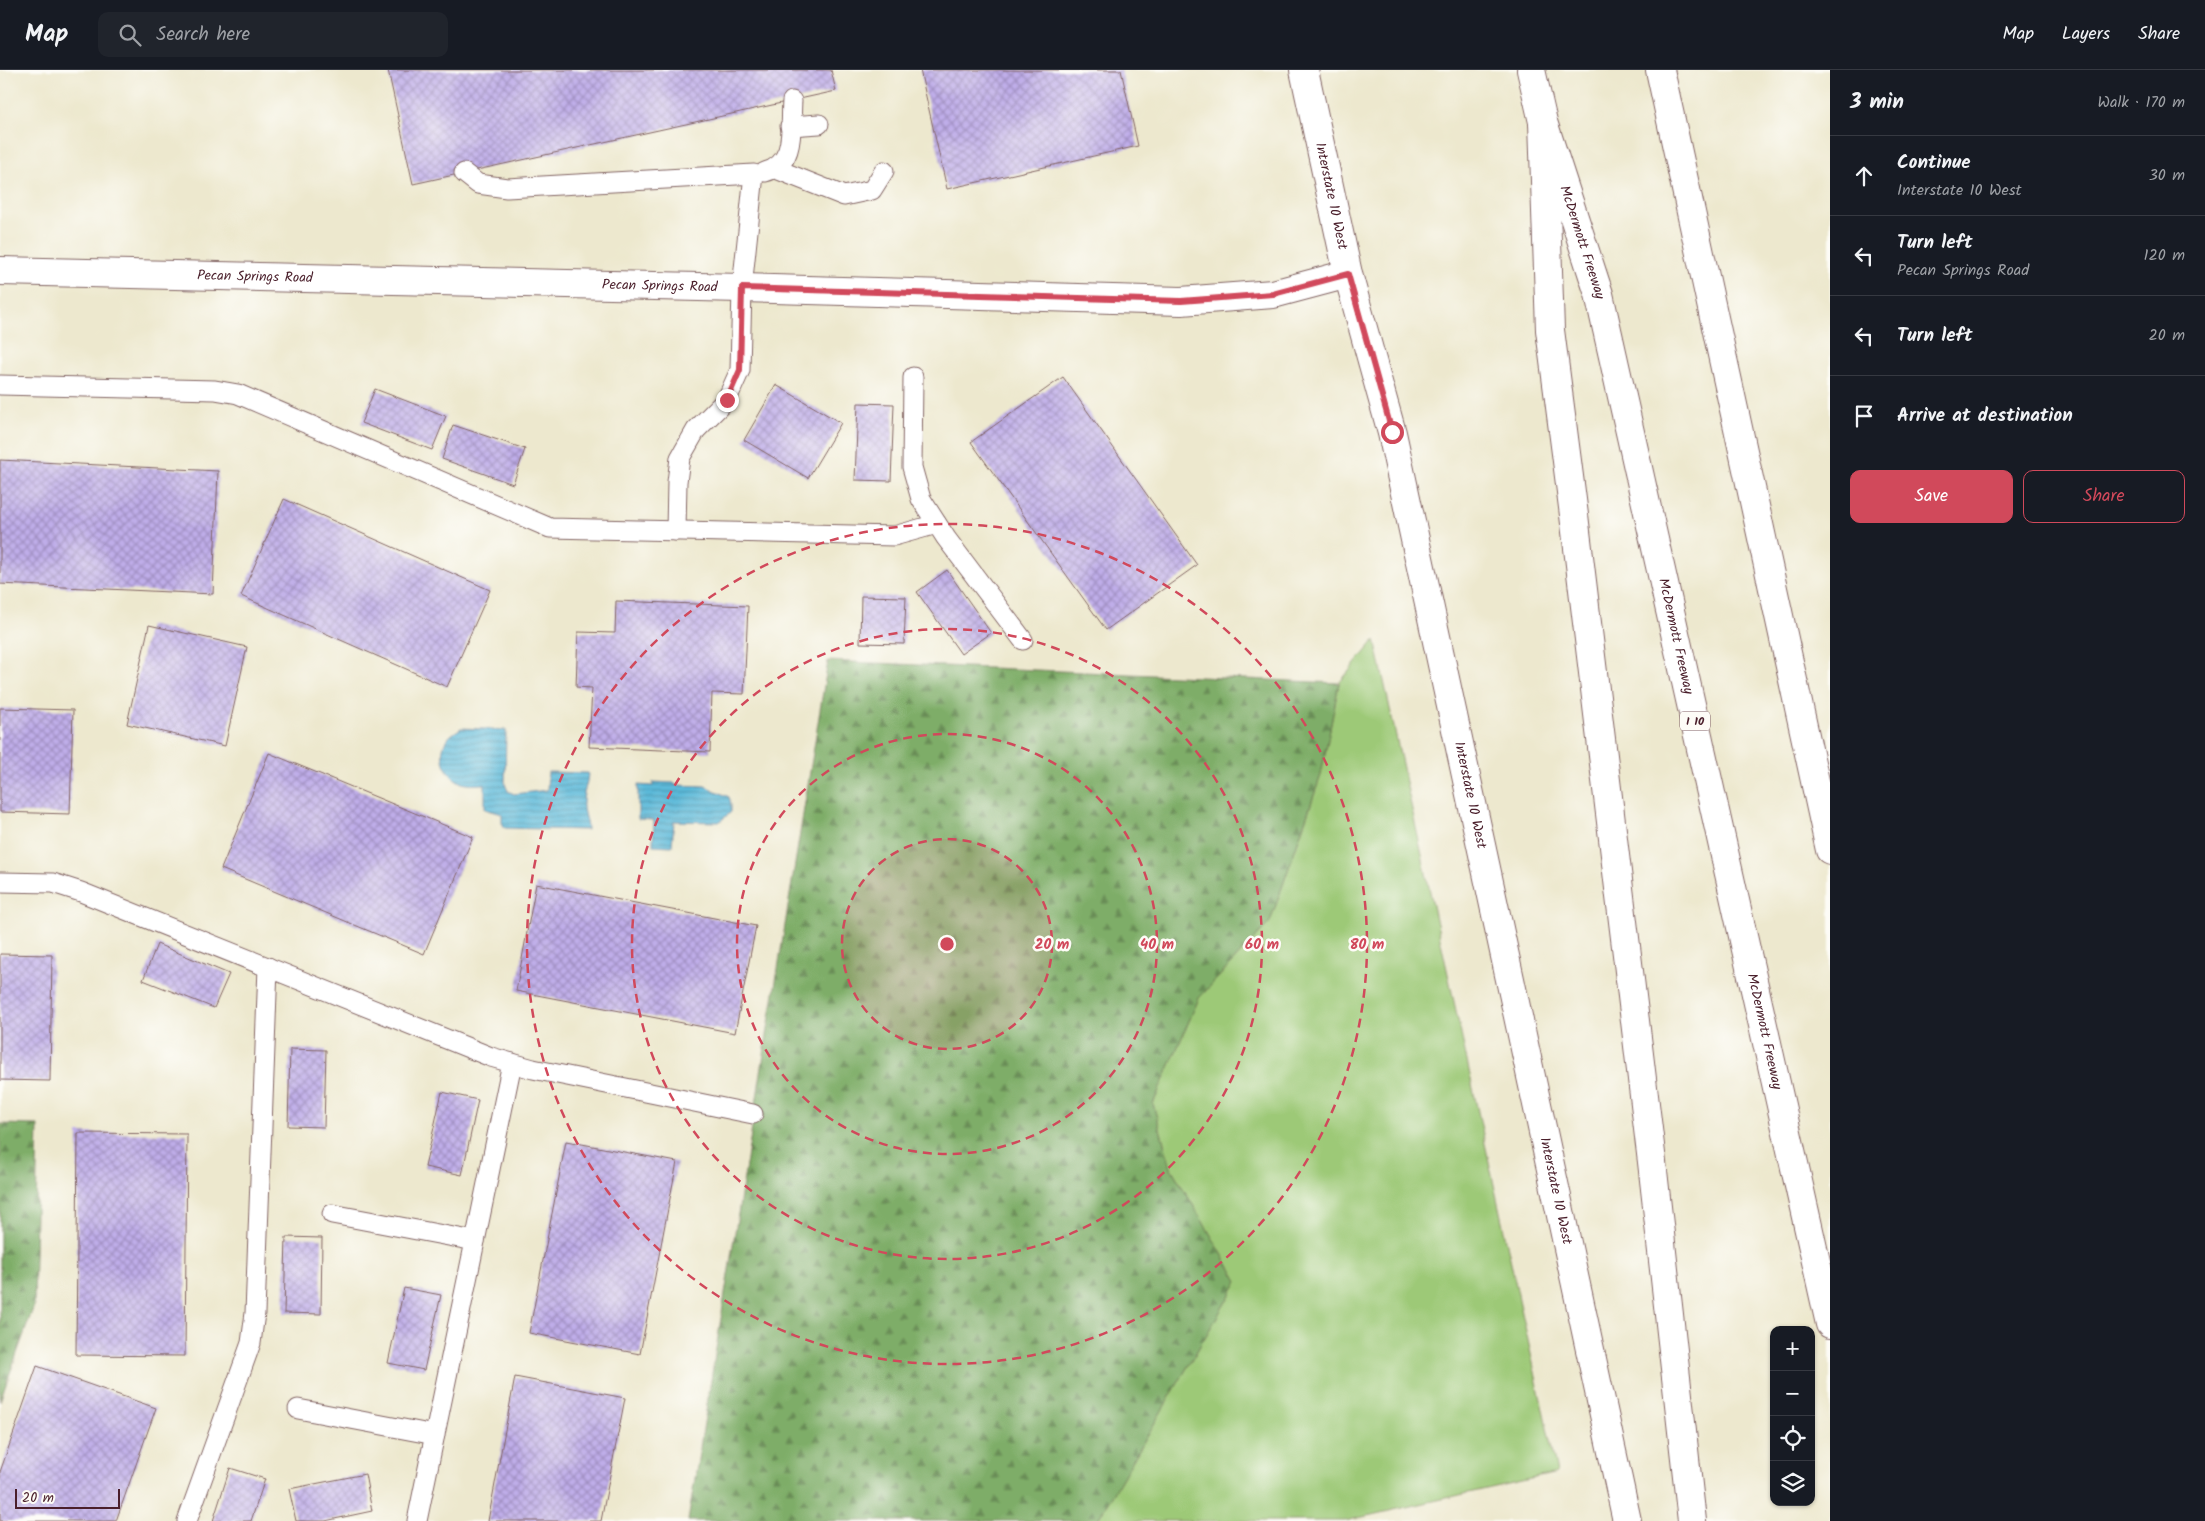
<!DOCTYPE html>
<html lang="en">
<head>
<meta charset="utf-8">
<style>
	:root { --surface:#171b24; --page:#20242c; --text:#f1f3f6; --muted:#9ea1a6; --line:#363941; --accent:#d1495b }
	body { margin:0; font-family:Kalam,sans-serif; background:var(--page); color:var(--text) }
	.controls { position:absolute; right:15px; bottom:15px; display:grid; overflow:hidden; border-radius:10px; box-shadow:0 1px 4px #0004 }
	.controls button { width:45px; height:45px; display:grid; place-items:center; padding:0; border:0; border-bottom:1px solid var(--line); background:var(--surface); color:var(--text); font:25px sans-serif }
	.scale { position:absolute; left:15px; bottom:12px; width:105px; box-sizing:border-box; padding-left:5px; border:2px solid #4a1f2b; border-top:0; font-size:14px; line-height:18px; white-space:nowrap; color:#4a1f2b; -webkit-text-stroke:4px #fdfcf7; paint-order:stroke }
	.stop { position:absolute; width:15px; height:15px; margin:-11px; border:4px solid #d1495b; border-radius:50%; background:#fff }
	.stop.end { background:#d1495b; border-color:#fff; box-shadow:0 1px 5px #0008 }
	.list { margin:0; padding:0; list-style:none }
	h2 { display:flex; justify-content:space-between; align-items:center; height:65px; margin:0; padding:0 20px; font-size:21px }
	h2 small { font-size:16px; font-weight:400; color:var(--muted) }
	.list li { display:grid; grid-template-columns:32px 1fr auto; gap:15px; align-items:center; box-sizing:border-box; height:80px; padding:0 20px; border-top:1px solid var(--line) }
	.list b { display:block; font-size:19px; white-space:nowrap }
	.list p { margin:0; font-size:16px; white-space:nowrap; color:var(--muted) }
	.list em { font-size:16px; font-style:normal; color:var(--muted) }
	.actions { display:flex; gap:10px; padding:15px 20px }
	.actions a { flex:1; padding:11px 0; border:1px solid var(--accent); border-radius:10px; text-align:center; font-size:18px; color:var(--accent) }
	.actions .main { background:var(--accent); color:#fff }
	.icon { flex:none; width:28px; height:28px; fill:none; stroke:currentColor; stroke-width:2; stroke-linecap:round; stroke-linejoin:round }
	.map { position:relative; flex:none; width:1830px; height:1451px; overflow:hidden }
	header { display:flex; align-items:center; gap:30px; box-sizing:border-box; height:70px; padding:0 25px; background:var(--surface); border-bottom:1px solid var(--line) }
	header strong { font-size:24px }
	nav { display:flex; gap:28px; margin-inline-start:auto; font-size:18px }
	.search { width:350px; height:45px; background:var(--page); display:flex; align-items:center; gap:12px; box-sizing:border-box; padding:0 18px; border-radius:10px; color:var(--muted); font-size:19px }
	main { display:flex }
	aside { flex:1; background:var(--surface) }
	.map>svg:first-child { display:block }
</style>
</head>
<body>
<header>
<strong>Map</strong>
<div class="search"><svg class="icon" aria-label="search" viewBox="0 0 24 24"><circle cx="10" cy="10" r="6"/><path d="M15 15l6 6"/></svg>Search here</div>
<nav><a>Map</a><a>Layers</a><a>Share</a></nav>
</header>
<main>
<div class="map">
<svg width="1830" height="1451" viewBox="0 0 1830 1451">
	<defs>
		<pattern id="forest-firs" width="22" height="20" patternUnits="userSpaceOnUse" patternTransform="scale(1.25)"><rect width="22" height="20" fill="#7ead68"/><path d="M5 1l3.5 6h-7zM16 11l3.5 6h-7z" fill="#698c56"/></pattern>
		<pattern id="water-rules" width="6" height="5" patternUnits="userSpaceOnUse" patternTransform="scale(1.25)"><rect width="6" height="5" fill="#5bb9d9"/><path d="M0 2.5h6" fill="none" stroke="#4d96b0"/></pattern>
		<pattern id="building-cross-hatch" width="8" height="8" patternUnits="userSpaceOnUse" patternTransform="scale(1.25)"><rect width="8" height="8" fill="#bfade9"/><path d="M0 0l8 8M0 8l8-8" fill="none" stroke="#9d8cbd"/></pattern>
	</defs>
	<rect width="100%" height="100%" fill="#fdfcf7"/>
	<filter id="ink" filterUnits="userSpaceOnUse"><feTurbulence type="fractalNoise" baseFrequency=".02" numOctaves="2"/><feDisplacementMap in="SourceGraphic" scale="10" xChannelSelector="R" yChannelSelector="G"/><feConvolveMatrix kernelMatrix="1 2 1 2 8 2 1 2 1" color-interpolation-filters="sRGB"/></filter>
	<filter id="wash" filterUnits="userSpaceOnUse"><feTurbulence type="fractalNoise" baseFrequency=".0096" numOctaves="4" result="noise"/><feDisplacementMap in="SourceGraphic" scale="20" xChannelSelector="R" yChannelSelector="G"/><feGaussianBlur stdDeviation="1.12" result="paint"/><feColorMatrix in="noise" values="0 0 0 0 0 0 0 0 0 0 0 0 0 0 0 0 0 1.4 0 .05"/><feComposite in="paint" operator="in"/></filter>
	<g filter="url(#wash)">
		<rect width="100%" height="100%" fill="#ede8ce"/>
		<path fill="#9dc977" stroke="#747451" d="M 1375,570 L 1557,1403 L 1345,1451 L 1097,1451 L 1238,1211 L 1171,1098 L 1153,1034 L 1199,928 L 1270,852 L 1321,705 L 1339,613 Z"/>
		<g fill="url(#forest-firs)" stroke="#64664a">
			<path d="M 828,591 L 1339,613 L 1321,705 L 1270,852 L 1199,928 L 1153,1034 L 1171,1098 L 1238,1211 L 1097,1451 L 688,1451 Z"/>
			<path d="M 0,1054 L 38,1055 L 34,1236 L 0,1331 Z"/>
		</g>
		<g fill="url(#water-rules)" stroke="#526c82">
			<path d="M 461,658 L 506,660 L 505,714 L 508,721 L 514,724 L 547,720 L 548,702 L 588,703 C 588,713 583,722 583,732 C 582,742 587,750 587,760 L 505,758 L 502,753 L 502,744 L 485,739 L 485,714 C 478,714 468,715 462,713 C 446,706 437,686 446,671 C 449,665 456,662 461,658 Z"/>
			<path d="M 653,712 L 675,713 L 675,715 L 705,716 L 729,727 L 731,734 L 731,742 L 719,752 L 674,751 L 672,776 L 653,775 L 654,750 L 638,749 L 638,715 L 653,716 Z"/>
		</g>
		<g id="blocks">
			<g fill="url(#building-cross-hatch)">
				<path d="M 388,0 L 831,0 L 836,21 L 413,114 Z"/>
				<path d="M 920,0 L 1121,0 L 1138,76 L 947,119 Z"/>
				<path d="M 1063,307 L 1197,495 L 1106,560 L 971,372 Z"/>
				<path d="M 776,315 L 841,353 L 808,408 L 744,370 Z"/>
				<path d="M 375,319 L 446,346 L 432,380 L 361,353 Z"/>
				<path d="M 858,333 L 894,334 L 891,411 L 855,410 Z"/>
				<path d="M 453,355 L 525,379 L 513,414 L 442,389 Z"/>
				<path d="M 0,390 L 218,401 L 213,524 L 0,514 Z"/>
				<path d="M 284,429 L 490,520 L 447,617 L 241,526 Z"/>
				<path d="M 947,500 L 991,563 L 961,584 L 917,522 Z"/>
				<path d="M 861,526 L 906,527 L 904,574 L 860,573 Z"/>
				<path d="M 616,531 L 748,536 L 744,624 L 712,623 L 710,682 L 589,677 L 592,618 L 576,617 L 578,562 L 615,563 Z"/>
				<path d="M 149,555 L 247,577 L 225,676 L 127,654 Z"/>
				<path d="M 0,638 L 73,640 L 70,744 L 0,742 Z"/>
				<path d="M 269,683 L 473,767 L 424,884 L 221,799 Z"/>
				<path d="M 536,814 L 756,856 L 735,963 L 516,921 Z"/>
				<path d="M 157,874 L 229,904 L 214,938 L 143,910 Z"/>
				<path d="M 0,884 L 52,885 L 50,1011 L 0,1010 Z"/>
				<path d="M 290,979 L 326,980 L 324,1057 L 288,1056 Z"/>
				<path d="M 442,1022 L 478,1030 L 462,1105 L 425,1097 Z"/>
				<path d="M 78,1063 L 187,1064 L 185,1286 L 76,1285 Z"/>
				<path d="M 566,1071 L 677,1092 L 640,1284 L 529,1263 Z"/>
				<path d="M 286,1167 L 322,1168 L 321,1244 L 284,1243 Z"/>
				<path d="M 404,1218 L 441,1225 L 424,1300 L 388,1293 Z"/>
				<path d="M 37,1296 L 156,1338 L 116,1451 L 0,1451 L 0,1402 Z"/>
				<path d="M 515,1307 L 625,1328 L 601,1451 L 488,1451 Z"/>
				<path d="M 230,1398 L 265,1409 L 251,1451 L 213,1451 Z"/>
				<path d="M 365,1404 L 372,1441 L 325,1451 L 296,1451 L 289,1419 Z"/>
			</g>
		</g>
	</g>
	<g filter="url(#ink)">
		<use href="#blocks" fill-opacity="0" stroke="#836564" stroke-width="1"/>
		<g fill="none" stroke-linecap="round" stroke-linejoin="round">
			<defs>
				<g id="lane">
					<path d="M 790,56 L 819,54"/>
					<path d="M 776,99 L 844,126 L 872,120 L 884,101"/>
					<path d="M 765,102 C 797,94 790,57 792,31"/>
					<path d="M 464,103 L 478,114 L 507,118 L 754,104 L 742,218 L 740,300 L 727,329 L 696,360 L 680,388 L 677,412 L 676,461"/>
					<path d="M 913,307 L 912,397 L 921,429 L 946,468 L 1023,570"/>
					<path d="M 0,315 L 215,320 L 238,324 L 550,458 L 894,466 L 937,454"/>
					<path d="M 0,812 L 53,813 L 81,822 L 491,987 L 533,999 L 753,1044"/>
					<path d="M 332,1144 L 475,1171"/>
					<path d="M 298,1339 L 435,1365"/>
					<path d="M 187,1451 L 251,1273 L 255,1243 L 268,897"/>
					<path d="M 417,1451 L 512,993"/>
				</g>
				<g id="street">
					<path id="s1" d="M 0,201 L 742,218 L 1181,231 L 1273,224 L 1348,204"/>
				</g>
				<g id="secondary">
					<path id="s2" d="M 1304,0 L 1348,204 L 1392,363 L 1627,1451"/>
				</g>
				<g id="highway">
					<path id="s3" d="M 1531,0 L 1543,52 L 1599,224 L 1830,1254"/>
					<path d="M 1660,0 L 1830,780"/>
					<path d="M 1543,52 L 1550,260 L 1574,445 L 1652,1092 L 1692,1451"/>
				</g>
			</defs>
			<use href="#lane" stroke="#836564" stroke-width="21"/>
			<use href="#street" stroke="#836564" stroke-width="30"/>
			<use href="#secondary" stroke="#836564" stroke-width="30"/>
			<use href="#highway" stroke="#836564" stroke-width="30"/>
			<use href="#lane" stroke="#fff" stroke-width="19"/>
			<use href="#street" stroke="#fff" stroke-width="28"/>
			<use href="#secondary" stroke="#fff" stroke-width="28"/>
			<use href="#highway" stroke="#fff" stroke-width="28"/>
		</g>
	</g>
	<g fill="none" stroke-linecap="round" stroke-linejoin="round" filter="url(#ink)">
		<path stroke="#d1495b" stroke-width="6" d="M 727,330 L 740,300 L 742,218 L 1181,231 L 1273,224 L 1348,204 L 1392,362"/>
	</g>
	<circle cx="947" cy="874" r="105" fill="#d1495b" fill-opacity=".12"/>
	<g fill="none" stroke="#d1495b" stroke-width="2.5" stroke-dasharray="9 6">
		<circle cx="947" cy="874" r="105"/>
		<circle cx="947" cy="874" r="210"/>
		<circle cx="947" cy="874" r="315"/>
		<circle cx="947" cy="874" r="420"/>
	</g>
	<g text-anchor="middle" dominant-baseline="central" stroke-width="5" stroke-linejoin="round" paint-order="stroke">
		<rect fill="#fdfcf7" stroke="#806168" stroke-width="1" x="1680" y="641.5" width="30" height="19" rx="4"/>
		<g font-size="12" font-weight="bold" fill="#4a1f2b">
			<text x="1695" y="651">I 10</text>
		</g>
		<g font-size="14" fill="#4a1f2b" stroke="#fdfcf7">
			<text stroke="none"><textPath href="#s2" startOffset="129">Interstate 10 West</textPath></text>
			<text stroke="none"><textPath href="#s3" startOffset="180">McDermott Freeway</textPath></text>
			<text stroke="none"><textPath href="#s1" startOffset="255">Pecan Springs Road</textPath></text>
			<text stroke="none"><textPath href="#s1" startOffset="660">Pecan Springs Road</textPath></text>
			<text stroke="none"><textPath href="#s3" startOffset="585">McDermott Freeway</textPath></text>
			<text stroke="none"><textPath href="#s2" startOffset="744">Interstate 10 West</textPath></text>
			<text stroke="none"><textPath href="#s3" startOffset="990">McDermott Freeway</textPath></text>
			<text stroke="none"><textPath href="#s2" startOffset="1149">Interstate 10 West</textPath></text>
		</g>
	</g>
	<circle cx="947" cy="874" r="8" fill="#d1495b" stroke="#fdfcf7" stroke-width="2.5"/>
	<g font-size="15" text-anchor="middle" font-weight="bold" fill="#d1495b" stroke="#fdfcf7" stroke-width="5" stroke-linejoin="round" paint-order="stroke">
		<text x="1052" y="879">20 m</text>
		<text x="1157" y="879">40 m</text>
		<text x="1262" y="879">60 m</text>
		<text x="1367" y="879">80 m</text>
	</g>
</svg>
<div class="controls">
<button>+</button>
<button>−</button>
<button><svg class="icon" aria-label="locate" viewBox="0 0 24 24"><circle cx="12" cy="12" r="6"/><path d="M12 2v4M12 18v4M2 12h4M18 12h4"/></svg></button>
<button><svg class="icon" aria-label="layers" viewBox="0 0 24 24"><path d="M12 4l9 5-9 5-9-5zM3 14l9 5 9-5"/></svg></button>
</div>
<div class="scale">20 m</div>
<div class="stop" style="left:1392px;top:362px"></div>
<div class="stop end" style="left:727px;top:330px"></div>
</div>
<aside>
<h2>3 min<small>Walk · 170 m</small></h2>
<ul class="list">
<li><svg class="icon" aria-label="ahead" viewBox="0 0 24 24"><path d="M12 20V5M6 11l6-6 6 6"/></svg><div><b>Continue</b><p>Interstate 10 West</p></div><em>30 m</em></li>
<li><svg class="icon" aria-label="left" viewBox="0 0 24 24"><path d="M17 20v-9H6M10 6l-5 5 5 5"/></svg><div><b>Turn left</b><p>Pecan Springs Road</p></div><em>120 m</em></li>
<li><svg class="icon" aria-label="left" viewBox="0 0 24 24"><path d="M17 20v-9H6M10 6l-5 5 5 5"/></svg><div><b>Turn left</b></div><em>20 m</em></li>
<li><svg class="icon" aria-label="arrive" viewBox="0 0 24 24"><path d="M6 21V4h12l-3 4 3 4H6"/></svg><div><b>Arrive at destination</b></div></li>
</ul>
<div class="actions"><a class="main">Save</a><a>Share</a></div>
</aside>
</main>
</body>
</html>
